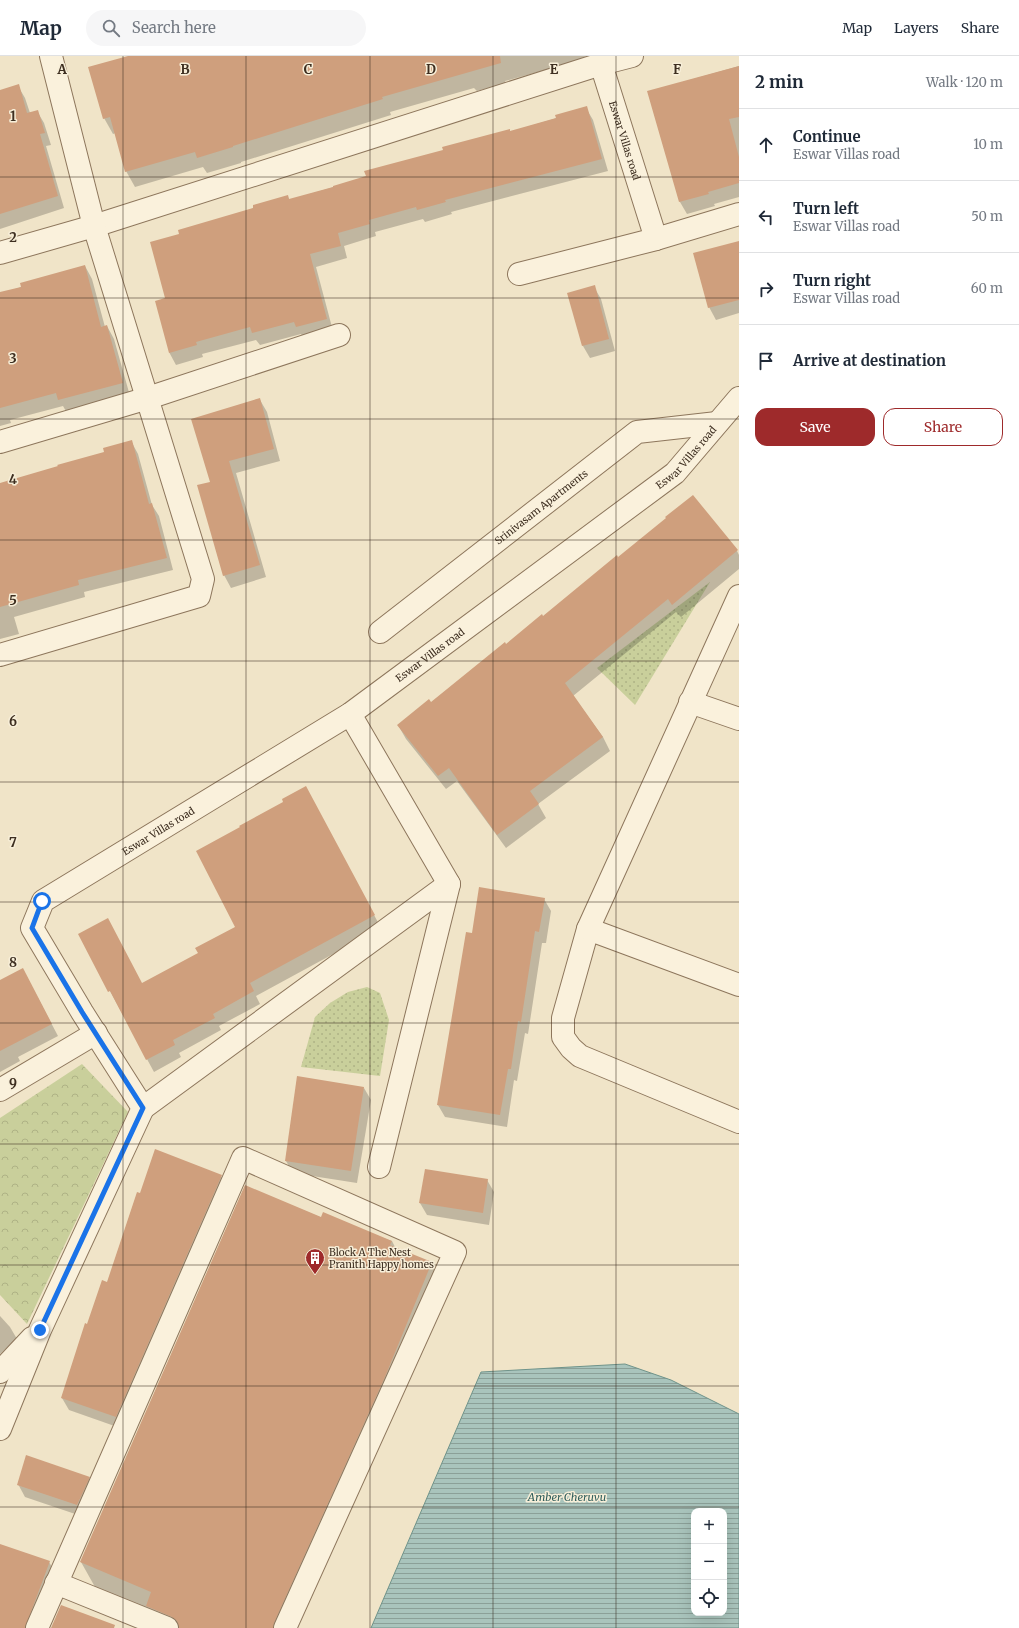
<!DOCTYPE html>
<html lang="en">
<head>
<meta charset="utf-8">
<style>
	:root { --surface:#fff; --page:#f6f6f7; --text:#1f2937; --muted:#747a83; --line:#e0e1e3; --accent:#9e2a2b }
	body { margin:0; font-family:Merriweather,serif; background:var(--page); color:var(--text) }
	.controls { position:absolute; right:12px; bottom:12px; display:grid; overflow:hidden; border-radius:8px; box-shadow:0 4px 16px #0002 }
	.controls button { width:36px; height:36px; display:grid; place-items:center; padding:0; border:0; border-bottom:1px solid var(--line); background:var(--surface); color:var(--text); font:20px sans-serif }
	.stop { position:absolute; width:12px; height:12px; margin:-9px; border:3px solid #1a73e8; border-radius:50%; background:#fff }
	.stop.end { background:#1a73e8; border-color:#fff; box-shadow:0 1px 4px #0008 }
	.list { margin:0; padding:0; list-style:none }
	h2 { display:flex; justify-content:space-between; align-items:center; height:52px; margin:0; padding:0 16px; font-size:17px }
	h2 small { font-size:13px; font-weight:400; color:var(--muted) }
	.list li { display:grid; grid-template-columns:26px 1fr auto; gap:12px; align-items:center; box-sizing:border-box; height:72px; padding:0 16px; border-top:1px solid var(--line) }
	.list b { display:block; font-size:15px; white-space:nowrap }
	.list p { margin:0; font-size:13px; white-space:nowrap; color:var(--muted) }
	.list em { font-size:13px; font-style:normal; color:var(--muted) }
	.actions { display:flex; gap:8px; padding:12px 16px }
	.actions a { flex:1; padding:9px 0; border:1px solid var(--accent); border-radius:12px; text-align:center; font-size:14px; color:var(--accent) }
	.actions .main { background:var(--accent); color:#fff }
	.icon { flex:none; width:22px; height:22px; fill:none; stroke:currentColor; stroke-width:2; stroke-linecap:round; stroke-linejoin:round }
	.map { position:relative; flex:none; width:739px; height:1572px; overflow:hidden }
	header { display:flex; align-items:center; gap:24px; box-sizing:border-box; height:56px; padding:0 20px; background:var(--surface); border-bottom:1px solid var(--line) }
	header strong { font-size:19px }
	nav { display:flex; gap:22px; margin-inline-start:auto; font-size:14px }
	.search { width:280px; height:36px; background:var(--page); display:flex; align-items:center; gap:10px; box-sizing:border-box; padding:0 14px; border-radius:22px; color:var(--muted); font-size:15px }
	main { display:flex }
	aside { flex:1; background:var(--surface) }
	.map>svg:first-child { display:block }
</style>
</head>
<body>
<header>
<strong>Map</strong>
<div class="search"><svg class="icon" aria-label="search" viewBox="0 0 24 24"><circle cx="10" cy="10" r="6"/><path d="M15 15l6 6"/></svg>Search here</div>
<nav><a>Map</a><a>Layers</a><a>Share</a></nav>
</header>
<main>
<div class="map">
<svg width="739" height="1572" viewBox="0 0 739 1572">
	<defs>
		<pattern id="grass-dots" width="8" height="8" patternUnits="userSpaceOnUse"><rect width="8" height="8" fill="#c9cf9b"/><path d="M2 2h.1M6 6h.1" fill="none" stroke="#aeb285" stroke-width="1.8" stroke-linecap="round"/></pattern>
		<pattern id="park-crowns" width="20" height="18" patternUnits="userSpaceOnUse"><rect width="20" height="18" fill="#c9cf9b"/><path d="M2 6a3 3 0 1 1 6 0M12 15a3 3 0 1 1 6 0" fill="none" stroke="#aeb285"/></pattern>
		<pattern id="water-rules" width="6" height="5" patternUnits="userSpaceOnUse"><rect width="6" height="5" fill="#a9c4bc"/><path d="M0 2.5h6" fill="none" stroke="#8ba098"/></pattern>
	</defs>
	<rect width="100%" height="100%" fill="#f0e4c8"/>
	<g fill="url(#grass-dots)">
		<path d="M 710,526 L 635,649 L 597,612 Z"/>
		<path d="M 367,931 L 380,937 L 389,964 L 380,1020 L 301,1011 L 315,961 L 330,947 L 348,936 Z"/>
	</g>
	<path fill="url(#park-crowns)" d="M 82,1008 L 128,1056 L 27,1268 L 0,1239 L 0,1062 Z"/>
	<path fill="url(#water-rules)" stroke="#6f938a" fill-rule="evenodd" d="M 625,1308 L 671,1324 L 739,1358 L 739,1572 L 371,1572 L 481,1316 ZM 694,1455 L 724,1455 L 724,1557 L 694,1557 Z"/>
	<g fill="#0003">
		<path d="M 132,0 L 587,0 L 584,1 L 585,3 L 505,25 L 506,27 L 477,35 L 474,32 L 390,56 L 391,59 L 241,106 L 241,107 L 207,117 L 203,111 L 135,131 L 126,115 L 116,77 L 113,78 L 104,62 Z"/>
		<path d="M 739,10 L 739,141 L 714,148 L 715,150 L 687,158 L 680,146 L 648,36 Z"/>
		<path d="M 18,30 L 25,42 L 30,57 L 37,55 L 44,67 L 51,89 L 46,90 L 64,152 L 0,173 L 0,35 Z"/>
		<path d="M 586,52 L 593,64 L 608,115 L 451,156 L 452,158 L 425,166 L 423,163 L 375,176 L 376,180 L 344,190 L 347,202 L 316,211 L 333,275 L 304,283 L 301,278 L 260,289 L 256,284 L 202,298 L 203,301 L 176,309 L 169,296 L 166,243 L 180,179 L 287,140 L 290,144 L 334,131 L 510,76 L 557,62 Z"/>
		<path d="M 739,186 L 739,257 L 716,264 L 709,251 Z"/>
		<path d="M 85,210 L 92,223 L 105,271 L 107,270 L 114,283 L 130,340 L 67,357 L 63,350 L 10,364 L 11,367 L 0,370 L 0,238 Z"/>
		<path d="M 594,231 L 601,243 L 615,295 L 590,302 L 583,290 Z"/>
		<path d="M 260,344 L 267,356 L 280,405 L 236,417 L 266,521 L 231,532 L 224,519 L 211,426 Z"/>
		<path d="M 131,385 L 138,398 L 152,449 L 159,460 L 173,514 L 84,536 L 85,541 L 14,561 L 19,578 L 0,583 L 0,428 L 105,397 Z"/>
		<path d="M 737,495 L 739,499 L 739,513 L 681,561 L 676,556 L 573,640 L 603,681 L 610,695 L 538,748 L 546,762 L 506,792 L 457,725 L 446,733 L 406,683 L 398,669 L 431,648 L 618,502 Z"/>
		<path d="M 312,743 L 381,872 L 256,940 L 260,948 L 219,970 L 221,974 L 179,997 L 181,1001 L 154,1016 L 79,878 L 142,928 L 200,898 L 237,871 Z"/>
		<path d="M 544,843 L 551,855 L 546,887 L 542,887 L 528,978 L 525,977 L 517,1025 L 514,1024 L 507,1071 L 445,1061 L 438,1049 L 473,878 Z"/>
		<path d="M 0,925 L 29,925 L 58,980 L 18,1001 L 20,1005 L 0,1016 Z"/>
		<path d="M 364,1032 L 371,1044 L 357,1127 L 293,1117 L 286,1105 Z"/>
		<path d="M 221,1120 L 228,1132 L 123,1373 L 69,1354 L 62,1342 L 88,1269 L 108,1227 Z"/>
		<path d="M 487,1124 L 494,1136 L 489,1169 L 427,1159 L 420,1147 Z"/>
		<path d="M 245,1130 L 322,1162 L 392,1185 L 396,1193 L 431,1207 L 445,1231 L 296,1572 L 180,1572 L 164,1565 L 149,1553 L 95,1531 L 81,1506 Z"/>
		<path d="M 0,1260 L 10,1271 L 17,1283 L 0,1298 Z"/>
		<path d="M 89,1422 L 96,1434 L 84,1461 L 25,1441 L 18,1428 Z"/>
		<path d="M 0,1489 L 49,1506 L 56,1518 L 35,1572 L 0,1572 Z"/>
	</g>
	<g fill="#cf9f7d">
		<path d="M 128,0 L 500,0 L 501,7 L 382,41 L 383,43 L 233,90 L 233,91 L 197,102 L 195,96 L 125,116 L 110,61 L 103,63 L 88,11 Z"/>
		<path d="M 739,10 L 739,61 L 729,63 L 739,101 L 739,127 L 708,136 L 709,138 L 679,146 L 647,35 Z"/>
		<path d="M 19,28 L 27,57 L 38,54 L 45,77 L 40,78 L 58,140 L 0,158 L 0,34 Z"/>
		<path d="M 587,50 L 602,103 L 445,144 L 446,146 L 417,154 L 416,151 L 369,164 L 370,168 L 338,177 L 341,190 L 310,198 L 327,263 L 296,271 L 294,266 L 252,277 L 250,271 L 196,286 L 197,289 L 169,297 L 155,245 L 165,242 L 150,186 L 179,178 L 178,174 L 253,152 L 253,149 L 288,139 L 289,143 L 333,131 L 333,130 L 366,120 L 364,115 L 443,94 L 442,91 L 510,73 L 510,75 L 556,62 L 555,59 Z"/>
		<path d="M 739,185 L 739,244 L 708,252 L 693,197 Z"/>
		<path d="M 85,209 L 101,271 L 107,269 L 123,327 L 58,344 L 56,337 L 0,352 L 0,236 L 21,231 L 20,227 Z"/>
		<path d="M 595,229 L 609,283 L 582,290 L 567,237 Z"/>
		<path d="M 260,342 L 274,393 L 229,405 L 260,509 L 223,520 L 197,429 L 210,426 L 191,363 Z"/>
		<path d="M 132,384 L 149,448 L 152,447 L 167,502 L 78,524 L 79,529 L 0,551 L 0,427 L 58,410 L 57,409 L 104,396 L 103,392 Z"/>
		<path d="M 693,439 L 738,494 L 672,549 L 668,543 L 565,627 L 603,681 L 530,735 L 539,748 L 497,779 L 449,712 L 438,720 L 397,669 L 429,643 L 431,646 L 505,586 L 506,588 L 542,558 L 543,560 L 617,499 L 618,501 L 666,462 L 665,461 Z"/>
		<path d="M 306,730 L 375,859 L 250,927 L 254,935 L 213,958 L 215,962 L 173,984 L 175,989 L 146,1004 L 110,935 L 108,936 L 78,878 L 108,862 L 142,927 L 198,897 L 195,892 L 235,871 L 196,795 L 240,771 L 239,770 L 283,746 L 282,743 Z"/>
		<path d="M 479,831 L 545,842 L 539,876 L 535,875 L 521,966 L 518,965 L 511,1013 L 508,1013 L 500,1059 L 437,1049 L 466,876 L 472,877 Z"/>
		<path d="M 23,912 L 52,968 L 0,995 L 0,924 Z"/>
		<path d="M 297,1020 L 364,1031 L 351,1115 L 285,1105 Z"/>
		<path d="M 155,1093 L 222,1119 L 116,1361 L 61,1342 L 85,1267 L 87,1268 L 102,1224 L 107,1226 L 137,1136 L 140,1137 Z"/>
		<path d="M 425,1113 L 488,1123 L 483,1157 L 419,1147 Z"/>
		<path d="M 245,1129 L 321,1161 L 323,1156 L 392,1185 L 390,1189 L 432,1206 L 385,1321 L 274,1567 L 273,1572 L 179,1572 L 177,1565 L 172,1561 L 146,1550 L 151,1536 L 80,1506 Z"/>
		<path d="M 26,1399 L 90,1421 L 77,1449 L 17,1429 Z"/>
		<path d="M 0,1488 L 50,1505 L 25,1572 L 0,1572 Z"/>
		<path d="M 61,1549 L 115,1569 L 114,1572 L 51,1572 Z"/>
	</g>
	<g fill="none" stroke-linecap="round" stroke-linejoin="round">
		<defs>
			<g id="street">
				<path id="s1" d="M 601,8 L 656,183"/>
				<path d="M 0,197 L 94,170 L 601,8 L 632,0"/>
				<path d="M 519,218 L 656,183 L 739,158"/>
				<path d="M 0,386 L 148,342 L 339,279"/>
				<path d="M 739,540 L 588,873 L 563,962 L 563,981 L 571,992 L 580,1000 L 739,1066"/>
				<path id="s2" d="M 380,576 L 637,376 L 717,367"/>
				<path d="M 0,599 L 199,540 L 203,523 L 94,170 L 51,0"/>
				<path d="M 690,646 L 739,663"/>
				<path d="M 350,658 L 449,828 L 379,1111"/>
				<path d="M 588,873 L 739,929"/>
				<path d="M 0,1034 L 96,977"/>
				<path d="M 143,1052 L 449,828"/>
				<path d="M 0,1316 L 32,1282"/>
				<path id="s3" d="M 0,1373 L 40,1274 L 143,1052 L 82,956 L 32,872 L 43,845 L 350,658 L 675,417 L 739,342"/>
				<path d="M 56,1527 L 167,1572"/>
				<path d="M 37,1572 L 243,1102 L 455,1196 L 285,1572"/>
			</g>
		</defs>
		<use href="#street" stroke="#8d765c" stroke-width="24"/>
		<use href="#street" stroke="#faf1dc" stroke-width="22"/>
	</g>
	<g fill="none" stroke-linecap="round" stroke-linejoin="round">
		<path stroke="#1a73e8" stroke-width="5" d="M 40,1274 L 143,1052 L 82,956 L 32,872 L 42,845"/>
	</g>
	<path fill="none" stroke="#3d2e20" stroke-width="1" stroke-opacity="0.55" d="M 123,0 L 123,1572M 246,0 L 246,1572M 370,0 L 370,1572M 493,0 L 493,1572M 616,0 L 616,1572M 0,121 L 739,121M 0,242 L 739,242M 0,363 L 739,363M 0,484 L 739,484M 0,605 L 739,605M 0,726 L 739,726M 0,846 L 739,846M 0,967 L 739,967M 0,1088 L 739,1088M 0,1209 L 739,1209M 0,1330 L 739,1330M 0,1451 L 739,1451"/>
	<defs>
		<symbol id="building-pin" viewBox="-11 -11 22 30"><path d="M0 17L-7.5 6A9.5 9.5 0 1 1 7.5 6Z" fill="#9e2a2b" stroke="#f7eed8"/><path d="M-4-6H4V6H1V3H-1V6H-4ZM-2.5-4.3h1.7v1.8h-1.7ZM.8-4.3h1.7v1.8H.8ZM-2.5-1h1.7V.8h-1.7ZM.8-1h1.7V.8H.8Z" fill="#fff"/></symbol>
	</defs>
	<g fill-rule="evenodd">
		<use href="#building-pin" x="304" y="1191" width="22" height="30"/>
	</g>
	<g text-anchor="middle" dominant-baseline="central" stroke-width="3" stroke-linejoin="round" paint-order="stroke">
		<g font-size="10" fill="#3d2e20" stroke="#f7eed8">
			<text stroke="none"><textPath href="#s1" startOffset="80">Eswar Villas road</textPath></text>
			<text stroke="none"><textPath href="#s3" startOffset="1375">Eswar Villas road</textPath></text>
			<text stroke="none"><textPath href="#s2" startOffset="204">Srinivasam Apartments</textPath></text>
			<text stroke="none"><textPath href="#s3" startOffset="1051">Eswar Villas road</textPath></text>
			<text stroke="none"><textPath href="#s3" startOffset="727">Eswar Villas road</textPath></text>
		</g>
		<g font-size="10" fill="#3d2e20" stroke="#f7eed8" text-anchor="start">
			<text x="329" y="1196">Block A The Nest<tspan x="329" dy="12">Pranith Happy homes</tspan></text>
		</g>
		<g font-size="11" font-style="italic" fill="#2f5d5a" stroke="#f7eed8">
			<text x="567" y="1441">Amber Cheruvu</text>
		</g>
	</g>
	<g font-size="13" text-anchor="middle" font-weight="bold" fill="#3d2e20" stroke="#f7eed8" stroke-width="3" stroke-linejoin="round" paint-order="stroke">
		<text x="62" y="18">A</text>
		<text x="185" y="18">B</text>
		<text x="308" y="18">C</text>
		<text x="431" y="18">D</text>
		<text x="554" y="18">E</text>
		<text x="677" y="18">F</text>
		<text x="13" y="65">1</text>
		<text x="13" y="186">2</text>
		<text x="13" y="307">3</text>
		<text x="13" y="428">4</text>
		<text x="13" y="549">5</text>
		<text x="13" y="670">6</text>
		<text x="13" y="791">7</text>
		<text x="13" y="911">8</text>
		<text x="13" y="1032">9</text>
	</g>
</svg>
<div class="controls">
<button>+</button>
<button>−</button>
<button><svg class="icon" aria-label="locate" viewBox="0 0 24 24"><circle cx="12" cy="12" r="6"/><path d="M12 2v4M12 18v4M2 12h4M18 12h4"/></svg></button>
</div>
<div class="stop" style="left:42px;top:845px"></div>
<div class="stop end" style="left:40px;top:1274px"></div>
</div>
<aside>
<h2>2 min<small>Walk · 120 m</small></h2>
<ul class="list">
<li><svg class="icon" aria-label="ahead" viewBox="0 0 24 24"><path d="M12 20V5M6 11l6-6 6 6"/></svg><div><b>Continue</b><p>Eswar Villas road</p></div><em>10 m</em></li>
<li><svg class="icon" aria-label="left" viewBox="0 0 24 24"><path d="M17 20v-9H6M10 6l-5 5 5 5"/></svg><div><b>Turn left</b><p>Eswar Villas road</p></div><em>50 m</em></li>
<li><svg class="icon" aria-label="right" viewBox="0 0 24 24"><path d="M7 20v-9h11M14 6l5 5-5 5"/></svg><div><b>Turn right</b><p>Eswar Villas road</p></div><em>60 m</em></li>
<li><svg class="icon" aria-label="arrive" viewBox="0 0 24 24"><path d="M6 21V4h12l-3 4 3 4H6"/></svg><div><b>Arrive at destination</b></div></li>
</ul>
<div class="actions"><a class="main">Save</a><a>Share</a></div>
</aside>
</main>
</body>
</html>
